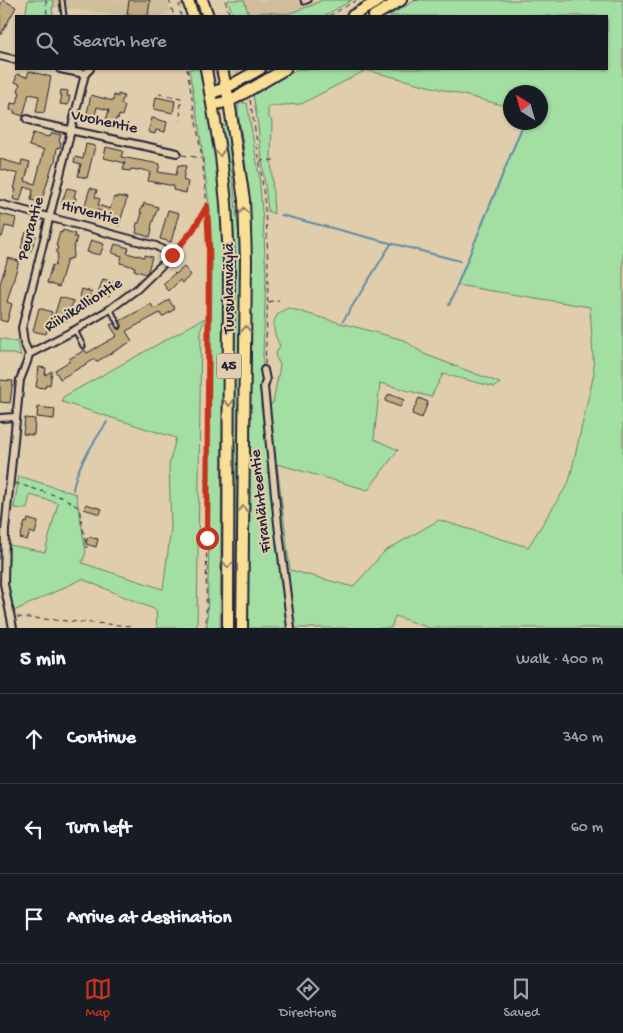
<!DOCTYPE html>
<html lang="en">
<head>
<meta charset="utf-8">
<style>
	:root { --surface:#171b24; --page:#242831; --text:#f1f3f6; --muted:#9ea1a6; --line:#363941; --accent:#c8321e }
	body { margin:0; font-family:"Gochi Hand",sans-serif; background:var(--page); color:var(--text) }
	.compass { position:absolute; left:503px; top:85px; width:45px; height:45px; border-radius:50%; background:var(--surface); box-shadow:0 1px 4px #0004; rotate:323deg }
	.stop { position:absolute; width:15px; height:15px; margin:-11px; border:4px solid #c8321e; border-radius:50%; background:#fff }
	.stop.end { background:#c8321e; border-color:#fff; box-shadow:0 1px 5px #0008 }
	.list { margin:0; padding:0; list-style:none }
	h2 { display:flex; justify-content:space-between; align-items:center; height:65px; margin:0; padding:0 20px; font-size:21px }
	h2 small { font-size:16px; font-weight:400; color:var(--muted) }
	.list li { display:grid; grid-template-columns:32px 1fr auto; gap:15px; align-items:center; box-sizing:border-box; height:90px; padding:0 20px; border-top:1px solid var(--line) }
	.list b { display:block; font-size:19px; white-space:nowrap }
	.list em { font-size:16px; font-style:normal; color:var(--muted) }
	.icon { flex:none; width:28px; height:28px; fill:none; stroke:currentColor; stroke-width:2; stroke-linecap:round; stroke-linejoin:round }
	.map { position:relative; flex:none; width:623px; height:628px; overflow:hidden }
	.search { position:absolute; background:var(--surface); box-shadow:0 1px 4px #0004; left:15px; right:15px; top:15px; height:55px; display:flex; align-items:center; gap:12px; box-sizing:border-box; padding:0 18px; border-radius:0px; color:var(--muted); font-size:19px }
	.sheet { height:335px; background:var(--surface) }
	nav { display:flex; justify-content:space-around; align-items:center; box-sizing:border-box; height:70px; border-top:1px solid var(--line); background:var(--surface); font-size:14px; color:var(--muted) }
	nav a { display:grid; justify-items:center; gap:2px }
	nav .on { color:var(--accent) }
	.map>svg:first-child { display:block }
</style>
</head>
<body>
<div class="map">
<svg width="623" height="628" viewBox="0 0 623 628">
	<rect width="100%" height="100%" fill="#e0cdab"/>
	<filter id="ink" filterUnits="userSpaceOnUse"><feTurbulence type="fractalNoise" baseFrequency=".02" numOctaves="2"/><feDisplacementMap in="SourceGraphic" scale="10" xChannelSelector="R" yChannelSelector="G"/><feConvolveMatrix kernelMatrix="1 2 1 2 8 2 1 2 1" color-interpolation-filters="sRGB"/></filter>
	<g filter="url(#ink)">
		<g fill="#d0bd9a">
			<path d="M 53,0 L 167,0 L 171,12 L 160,16 L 131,16 L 54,7 Z"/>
			<path d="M 244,0 L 260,0 L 261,2 L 268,0 L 312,0 L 313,2 L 317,0 L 322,0 L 313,5 L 287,14 L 264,12 L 249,16 Z"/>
		</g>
		<g fill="#a3dea3" stroke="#62806f">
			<path d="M 28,0 L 53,0 L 54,7 L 52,7 L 53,16 L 25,16 Z"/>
			<path d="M 228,0 L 244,0 L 249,16 L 233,16 Z"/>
			<path d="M 322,0 L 352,0 L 324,16 L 249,16 L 264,12 L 287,14 L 313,5 Z"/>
			<path d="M 416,0 L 623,0 L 623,628 L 429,628 L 395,616 L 391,628 L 246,628 L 246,541 L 250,360 L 251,215 L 243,143 L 238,114 L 238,107 L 241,101 L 243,103 L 247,103 L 259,175 L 264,235 L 266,278 L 261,407 L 273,403 L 280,365 L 275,355 L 280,346 C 275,336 270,324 278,314 C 281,311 286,309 289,308 L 322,318 L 404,340 L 424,354 L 500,383 L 495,387 L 443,374 L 431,397 L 380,383 L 374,439 L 398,450 L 368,490 L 277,464 L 290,570 L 353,587 L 385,551 L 439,520 L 528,547 L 569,482 L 594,373 L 590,307 L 457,285 L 524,123 L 540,122 L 540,92 L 510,92 L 510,107 L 366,70 L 301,104 L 268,106 L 268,116 L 272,121 L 271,159 L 274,214 L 268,211 L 257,118 L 253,94 L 298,69 L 607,69 L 607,16 L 388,16 Z"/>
			<path d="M 189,69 L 200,69 C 217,136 221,206 224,275 L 220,628 L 207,628 L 209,538 L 212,258 L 209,205 L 199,127 Z"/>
			<path d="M 227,125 L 239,237 L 240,283 L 235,628 L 230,628 L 234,282 L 233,236 L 230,193 L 221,126 Z"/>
			<path d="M 205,318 L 201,329 L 197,628 L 157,628 L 156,610 L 82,579 L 14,611 L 8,584 L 9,545 L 45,552 L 58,503 L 30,495 L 27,509 L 14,508 L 19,476 L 76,494 L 86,552 L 82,563 L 163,589 L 171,528 L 169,465 L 176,438 L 62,402 L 63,397 Z"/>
			<path d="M 0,338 L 17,342 L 21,356 L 0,351 Z"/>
		</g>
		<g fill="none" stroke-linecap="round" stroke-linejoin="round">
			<g stroke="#608ca5" stroke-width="2">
				<path d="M 281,215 L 460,261"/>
				<path d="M 449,305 L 524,122"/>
				<path d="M 343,321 L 391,244"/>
				<path d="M 73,490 C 75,468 95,441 107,422"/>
			</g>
		</g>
		<g fill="#c2ab7e" stroke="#22223b">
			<path d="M 3,0 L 16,7 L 0,36 L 0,6 Z"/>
			<path d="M 129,0 L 150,0 L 148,16 L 127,15 Z"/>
			<path d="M 29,71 L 51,77 L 44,113 L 36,112 L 39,96 L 29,94 L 23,116 L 14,113 L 15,111 L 10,110 L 11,103 L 17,104 L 20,92 L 18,91 L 20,84 L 15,82 L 17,74 L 27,77 Z"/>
			<path d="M 61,90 L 68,91 L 67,96 L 70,96 L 68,105 L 60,104 L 62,95 L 60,95 Z"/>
			<path d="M 118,94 L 124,96 L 121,104 L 125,106 L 122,116 L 119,115 L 118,119 L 116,118 L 114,126 L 105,124 L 109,110 L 97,107 L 95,115 L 87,113 L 91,95 L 113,101 L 114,95 L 118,97 Z"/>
			<path d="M 156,97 L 175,101 L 173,113 L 154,109 Z"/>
			<path d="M 152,118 L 167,122 L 165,132 L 156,130 L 155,134 L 148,132 Z"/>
			<path d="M 33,133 L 48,137 L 48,136 L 51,136 L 52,133 L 61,135 L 59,141 L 61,142 L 60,148 L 57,147 L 55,163 L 53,163 L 41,203 L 31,200 L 33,190 L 24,187 L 20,201 L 13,199 L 16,189 L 14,189 L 18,174 L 0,169 L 0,159 L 21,165 L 22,160 L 30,162 L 25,181 L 35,184 L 44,150 L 29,146 Z"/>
			<path d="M 86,144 L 95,146 L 87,178 L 78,176 L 81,164 L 74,162 L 75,157 L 83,159 Z"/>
			<path d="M 106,147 L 123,151 L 121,157 L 160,164 L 158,172 L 176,175 L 178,165 L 186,166 L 183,180 L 188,182 L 186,193 L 173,190 L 174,186 L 148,181 L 150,172 L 139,169 L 139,170 L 131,169 L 130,171 L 123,170 L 125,163 L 104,158 Z"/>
			<path d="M 67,188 L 76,190 L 74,197 L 76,198 L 73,209 L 61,205 Z"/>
			<path d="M 90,188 L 97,190 L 95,197 L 100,199 L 98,205 L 110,209 L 114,197 L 118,198 L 118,196 L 127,198 L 119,226 L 110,223 L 111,219 L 107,218 L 109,213 L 96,210 L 95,215 L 83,212 Z"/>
			<path d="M 144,203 L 158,207 L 152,224 L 151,229 L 152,229 L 150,237 L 136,233 L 137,229 L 136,228 L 137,223 L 139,223 L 142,213 L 140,213 L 142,206 L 143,207 Z"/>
			<path d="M 168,210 L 179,213 L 171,242 L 160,239 Z"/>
			<path d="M 1,214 L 16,218 L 14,228 L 5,226 L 2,237 L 0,237 L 0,219 Z"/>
			<path d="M 63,230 L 75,234 L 74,237 L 77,237 L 73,251 L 74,252 L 72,259 L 70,258 L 69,260 L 67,259 L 59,287 L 47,283 L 52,265 L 55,266 L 58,254 L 56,253 L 58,247 L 56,246 L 60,232 L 62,233 Z"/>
			<path d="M 26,232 L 36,235 L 31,251 L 21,248 Z"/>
			<path d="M 91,240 L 104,244 L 100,255 L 87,252 Z"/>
			<path d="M 115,244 L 129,248 L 127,253 L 138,256 L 138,255 L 144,257 L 145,255 L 152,257 L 148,271 L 146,274 L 134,270 L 135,267 L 120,263 L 122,256 L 112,253 Z"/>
			<path d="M 8,258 L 19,261 L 7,302 L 12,304 L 7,322 L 0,320 L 0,284 Z"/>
			<path d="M 184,267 L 191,275 L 182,283 L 180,280 L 169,291 L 163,284 L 175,273 L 176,274 Z"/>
			<path d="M 103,279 L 113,282 L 109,297 L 98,293 Z"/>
			<path d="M 82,289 L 92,292 L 88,306 L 78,303 Z"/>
			<path d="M 60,297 L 73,301 L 67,321 L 54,317 Z"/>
			<path d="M 169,300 L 175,309 L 162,317 L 160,313 L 126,331 L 132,341 L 96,362 L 95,359 L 60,379 L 55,370 L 70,361 L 69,359 L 85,350 L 87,353 L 117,336 L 110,325 L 114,323 L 117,329 L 120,329 L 122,326 L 120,321 L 151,304 L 154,309 Z"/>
			<path d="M 39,308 L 52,312 L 46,334 L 33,331 Z"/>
			<path d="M 39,367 L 46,368 L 45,375 L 52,371 L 50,385 L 46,384 L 45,388 L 36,387 Z"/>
			<path d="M 0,380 L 13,381 L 10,403 L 0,402 Z"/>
			<path d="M 389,394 L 404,400 L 400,407 L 385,401 Z"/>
			<path d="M 419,398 L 428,402 L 422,418 L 412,414 Z"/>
			<path d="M 38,407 L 55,409 L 54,419 L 37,417 Z"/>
			<path d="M 25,418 L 35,419 L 34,435 L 23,434 Z"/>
			<path d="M 86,504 L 102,509 L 100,514 L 84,509 Z"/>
			<path d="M 28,519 L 38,522 L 35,534 L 30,532 L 27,540 L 20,538 L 25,522 L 27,523 Z"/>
			<path d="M 88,537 L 98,539 L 96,547 L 86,544 Z"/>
		</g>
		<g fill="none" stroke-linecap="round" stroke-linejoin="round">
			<defs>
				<g id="lane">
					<path d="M 62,0 L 64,16"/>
					<path d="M 303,0 L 304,2 L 309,0"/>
					<path d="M 111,310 L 119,326"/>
					<path d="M 75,330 L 83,346"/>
				</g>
				<g id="street">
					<path d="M 0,56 L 16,60"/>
					<path d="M 60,69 L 85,74"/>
					<path d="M 27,119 L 37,123 L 177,153"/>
					<path d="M 0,204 L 156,246 L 172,255 L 137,289 L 110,309 L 75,330 L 29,354"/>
					<path d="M 264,370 L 266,380 L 264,387 L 278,524 L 291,628"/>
					<path d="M 0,418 L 15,417"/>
					<path d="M 13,628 L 4,584 L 5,530 L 20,380 L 27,362 L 29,354 L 24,343 L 22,328 L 85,74 L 90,69"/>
				</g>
				<g id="primary">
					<path d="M 188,0 L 193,16"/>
					<path d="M 202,0 L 208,16"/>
					<path d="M 352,16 L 380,0"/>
					<path d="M 374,16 L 401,0"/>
					<path d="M 206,69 L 221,156 L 226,203 L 229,261 L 228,628"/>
					<path d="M 222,69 L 229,101 L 244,200 L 246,260 L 242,628"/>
					<path d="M 211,93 L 226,88 L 260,69"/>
					<path d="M 213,105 L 229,101 L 239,96 L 285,69"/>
				</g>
			</defs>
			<use href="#lane" stroke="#22223b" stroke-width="7"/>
			<use href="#street" stroke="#22223b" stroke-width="10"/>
			<use href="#primary" stroke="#22223b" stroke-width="14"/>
			<g stroke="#22223b" stroke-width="1" stroke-dasharray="5 4" stroke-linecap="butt">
				<path d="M 46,0 L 47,16"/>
				<path d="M 169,0 L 174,16"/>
				<path d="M 225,0 L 230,16"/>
				<path d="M 414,0 L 418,0"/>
				<path d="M 181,4 L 179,5 L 181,16"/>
				<path d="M 329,16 L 357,0"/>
				<path d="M 187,69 L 202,158 L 207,206 L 209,248 L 206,628"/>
				<path d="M 159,94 L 181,98 L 180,121"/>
				<path d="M 250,100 C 257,140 263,181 266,222 C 270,270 267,317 265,365"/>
				<path d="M 182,155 L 201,158"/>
				<path d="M 260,161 L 274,160"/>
				<path d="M 176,251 L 193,230 L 206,207"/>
				<path d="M 268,302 L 279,300"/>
				<path d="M 15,483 L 64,498 L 79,508 L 87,548"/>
				<path d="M 17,617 L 132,626"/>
			</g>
			<use href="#lane" stroke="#e0cdab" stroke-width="3"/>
			<use href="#street" stroke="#e0cdab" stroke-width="6"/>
			<use href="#primary" stroke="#f9df96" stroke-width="10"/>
		</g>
		<defs><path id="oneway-chevron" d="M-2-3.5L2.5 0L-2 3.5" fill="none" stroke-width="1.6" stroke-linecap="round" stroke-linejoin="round" transform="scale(1.25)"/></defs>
		<g stroke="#8e8068">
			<use href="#oneway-chevron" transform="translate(220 153) rotate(82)"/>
			<use href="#oneway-chevron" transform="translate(244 211) rotate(-92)"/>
			<use href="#oneway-chevron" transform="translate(246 329) rotate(-89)"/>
			<use href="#oneway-chevron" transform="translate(229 403) rotate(90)"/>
			<use href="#oneway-chevron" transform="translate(243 509) rotate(-89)"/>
			<use href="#oneway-chevron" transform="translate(228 565) rotate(90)"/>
		</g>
	</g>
	<g fill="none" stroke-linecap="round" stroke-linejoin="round" filter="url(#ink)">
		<path stroke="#c8321e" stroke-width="6" d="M 172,255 L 193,230 L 207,206 L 209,248 L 207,538"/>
	</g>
	<g text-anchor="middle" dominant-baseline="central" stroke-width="4.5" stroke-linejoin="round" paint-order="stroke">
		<rect fill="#e0cdab" stroke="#5b555d" stroke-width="1" x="216.5" y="353.5" width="25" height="25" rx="4"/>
		<g font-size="15" font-weight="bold" fill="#22223b">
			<text x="229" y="366">45</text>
		</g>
		<g font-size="16" fill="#22223b" stroke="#e0cdab">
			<text transform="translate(104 123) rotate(12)">Vuohentie</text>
			<text transform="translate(90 214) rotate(15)">Hirventie</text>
			<text transform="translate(32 229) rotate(-75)">Peurantie</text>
			<text transform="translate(230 288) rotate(-90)">Tuusulanväylä</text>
			<text transform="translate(84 306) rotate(-32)">Riihikalliontie</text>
			<text transform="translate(262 501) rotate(-96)">Firanlähteentie</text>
		</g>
	</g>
</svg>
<svg class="compass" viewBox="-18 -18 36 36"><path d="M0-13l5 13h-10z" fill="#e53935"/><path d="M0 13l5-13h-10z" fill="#9ea1a6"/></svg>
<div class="stop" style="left:207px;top:538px"></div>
<div class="stop end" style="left:172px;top:255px"></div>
<div class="search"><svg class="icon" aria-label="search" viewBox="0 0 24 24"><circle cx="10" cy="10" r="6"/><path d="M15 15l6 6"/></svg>Search here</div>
</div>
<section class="sheet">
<h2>5 min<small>Walk · 400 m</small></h2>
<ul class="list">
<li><svg class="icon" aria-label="ahead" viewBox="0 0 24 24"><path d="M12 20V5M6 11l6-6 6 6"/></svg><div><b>Continue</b></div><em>340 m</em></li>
<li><svg class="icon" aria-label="left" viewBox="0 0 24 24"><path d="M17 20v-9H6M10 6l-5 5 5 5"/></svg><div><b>Turn left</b></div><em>60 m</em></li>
<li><svg class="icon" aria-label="arrive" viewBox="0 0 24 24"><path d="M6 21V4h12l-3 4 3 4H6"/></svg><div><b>Arrive at destination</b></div></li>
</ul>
</section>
<nav>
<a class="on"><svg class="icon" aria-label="map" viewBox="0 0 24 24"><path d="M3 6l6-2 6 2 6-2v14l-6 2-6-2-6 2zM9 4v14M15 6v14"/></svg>Map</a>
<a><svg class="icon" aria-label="directions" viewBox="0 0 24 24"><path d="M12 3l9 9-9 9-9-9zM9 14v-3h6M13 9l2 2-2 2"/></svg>Directions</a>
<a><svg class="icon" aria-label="saved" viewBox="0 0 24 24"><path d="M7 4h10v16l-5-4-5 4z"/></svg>Saved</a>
</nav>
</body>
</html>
